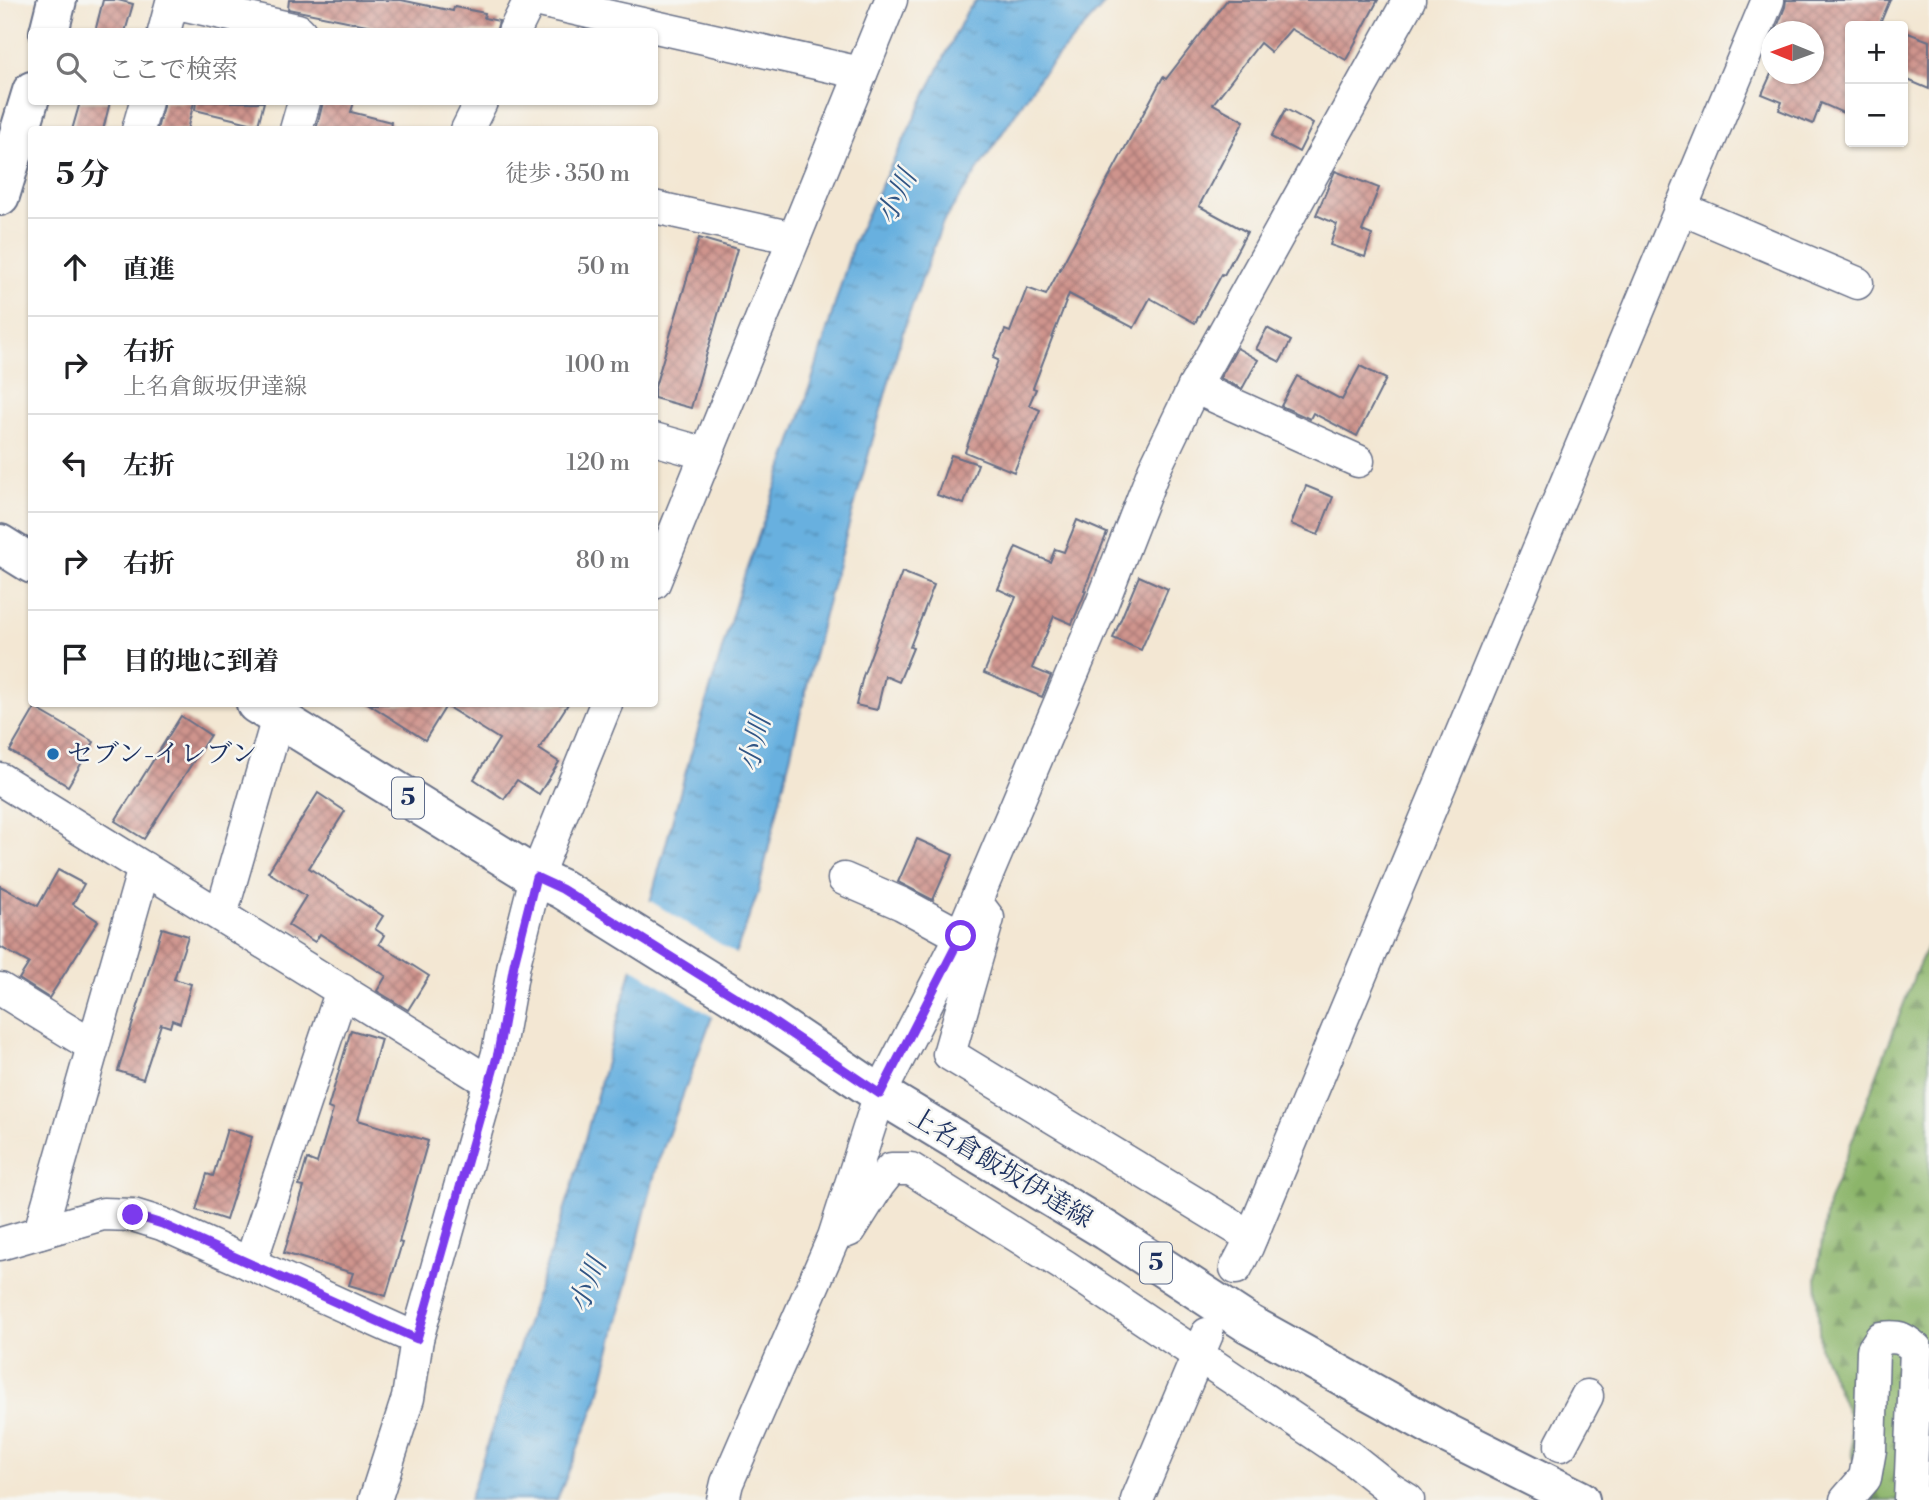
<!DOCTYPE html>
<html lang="ja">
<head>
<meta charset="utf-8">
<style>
	:root { --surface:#fff; --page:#f2f2f2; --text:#202124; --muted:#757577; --line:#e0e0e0 }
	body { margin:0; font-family:"Libre Bodoni","Noto Serif JP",serif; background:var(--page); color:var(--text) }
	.controls { position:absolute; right:21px; top:21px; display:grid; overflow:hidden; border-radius:7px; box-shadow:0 2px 5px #0004 }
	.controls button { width:63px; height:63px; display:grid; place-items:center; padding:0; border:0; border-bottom:2px solid var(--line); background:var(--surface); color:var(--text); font:35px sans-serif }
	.compass { position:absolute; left:1761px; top:21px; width:63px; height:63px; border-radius:50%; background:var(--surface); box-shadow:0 2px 5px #0004; rotate:271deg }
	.stop { position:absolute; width:21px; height:21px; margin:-16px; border:5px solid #7c3aed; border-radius:50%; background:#fff }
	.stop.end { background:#7c3aed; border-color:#fff; box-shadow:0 2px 7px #0008 }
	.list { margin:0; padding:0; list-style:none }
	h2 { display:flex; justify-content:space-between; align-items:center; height:91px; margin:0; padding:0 28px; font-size:30px }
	h2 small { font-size:23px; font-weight:400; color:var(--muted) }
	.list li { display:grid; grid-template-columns:46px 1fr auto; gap:21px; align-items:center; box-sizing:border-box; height:98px; padding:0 28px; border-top:2px solid var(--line) }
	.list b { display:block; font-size:26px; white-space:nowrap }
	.list p { margin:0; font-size:23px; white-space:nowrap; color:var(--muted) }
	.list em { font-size:23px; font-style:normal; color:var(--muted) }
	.icon { flex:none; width:38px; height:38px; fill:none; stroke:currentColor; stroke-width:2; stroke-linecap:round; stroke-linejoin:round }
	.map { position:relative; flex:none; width:1929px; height:1500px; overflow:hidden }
	.search { position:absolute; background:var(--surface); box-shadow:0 2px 5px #0004; left:28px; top:28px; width:630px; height:77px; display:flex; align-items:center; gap:18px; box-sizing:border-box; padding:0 24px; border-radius:7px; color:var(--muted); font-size:26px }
	.panel { position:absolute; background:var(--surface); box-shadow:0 2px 5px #0004; left:28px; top:126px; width:630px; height:581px; border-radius:7px }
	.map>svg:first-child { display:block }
</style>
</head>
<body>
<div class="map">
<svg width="1929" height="1500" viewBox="0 0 1929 1500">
	<defs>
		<pattern id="forest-firs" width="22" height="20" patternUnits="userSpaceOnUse" patternTransform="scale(1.75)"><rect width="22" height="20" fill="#8cb56b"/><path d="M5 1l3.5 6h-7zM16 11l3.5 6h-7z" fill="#72945b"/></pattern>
		<pattern id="water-ripples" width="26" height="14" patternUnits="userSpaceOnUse" patternTransform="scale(1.75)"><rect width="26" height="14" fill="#68b0df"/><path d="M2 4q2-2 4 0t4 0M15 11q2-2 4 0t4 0" fill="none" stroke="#5590b8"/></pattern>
		<pattern id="building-cross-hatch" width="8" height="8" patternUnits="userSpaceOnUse" patternTransform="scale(1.75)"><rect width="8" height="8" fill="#cf948d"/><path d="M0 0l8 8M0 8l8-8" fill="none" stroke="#a77976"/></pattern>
	</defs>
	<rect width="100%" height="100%" fill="#f6f6f2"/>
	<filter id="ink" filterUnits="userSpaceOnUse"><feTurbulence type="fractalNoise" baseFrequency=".0143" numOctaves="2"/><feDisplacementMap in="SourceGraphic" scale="14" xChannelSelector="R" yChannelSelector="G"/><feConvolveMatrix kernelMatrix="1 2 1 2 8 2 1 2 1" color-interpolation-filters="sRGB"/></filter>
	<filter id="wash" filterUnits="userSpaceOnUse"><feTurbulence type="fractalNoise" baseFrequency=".00686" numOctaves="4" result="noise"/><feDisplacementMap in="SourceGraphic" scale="28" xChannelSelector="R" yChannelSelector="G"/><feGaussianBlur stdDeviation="1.57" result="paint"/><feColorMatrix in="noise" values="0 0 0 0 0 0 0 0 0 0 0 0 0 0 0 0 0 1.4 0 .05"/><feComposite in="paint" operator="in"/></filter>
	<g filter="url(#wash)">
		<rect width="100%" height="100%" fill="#f3e7d3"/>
		<path fill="url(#forest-firs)" stroke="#547264" stroke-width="2" d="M 1929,942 L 1929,1479 L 1925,1500 L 1851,1500 L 1857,1488 L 1848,1414 L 1820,1348 L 1816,1278 L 1828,1204 L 1917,969 Z"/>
		<path fill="url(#water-ripples)" stroke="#42709e" stroke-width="2" d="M 977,0 L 1108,0 L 1041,75 L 943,222 L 903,331 L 823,618 L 758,893 L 657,1165 L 598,1399 L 557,1500 L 469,1500 L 570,1193 L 686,771 L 741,585 L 802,413 L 854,241 L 967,11 Z"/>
		<path fill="#f3e7d3" d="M 647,899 L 738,955 L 715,1018 L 629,966 Z"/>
		<g id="blocks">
			<g fill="url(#building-cross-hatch)">
				<path d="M 103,0 L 118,0 L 133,4 L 125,32 L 95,32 Z"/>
				<path d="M 289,0 L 401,0 L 453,11 L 454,7 L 485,13 L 484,18 L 499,21 L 496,32 L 401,32 L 288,9 Z"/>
				<path d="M 1227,0 L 1378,0 L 1346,60 L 1291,29 L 1271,52 L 1260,43 L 1213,104 L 1244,121 L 1199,206 L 1247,232 L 1224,275 L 1222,274 L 1195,323 L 1150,298 L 1134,328 L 1069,294 L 1033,388 L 1036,389 L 1029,405 L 1040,410 L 1014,472 L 965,452 L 998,360 L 993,358 L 1005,330 L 1010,332 L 1027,288 L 1046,295 L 1163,77 L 1166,79 Z"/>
				<path d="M 1786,0 L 1890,0 L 1879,26 L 1850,26 L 1850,116 L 1821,103 L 1813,124 L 1779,110 L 1782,102 L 1762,94 L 1771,74 L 1814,74 L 1814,32 L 1775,32 L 1785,7 Z"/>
				<path d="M 1903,31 L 1929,41 L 1929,89 L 1903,78 Z"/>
				<path d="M 80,102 L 110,102 L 103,130 L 72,130 Z"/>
				<path d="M 164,102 L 194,102 L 187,130 L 157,130 Z"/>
				<path d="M 196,102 L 264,102 L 258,125 L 195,110 Z"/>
				<path d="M 323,102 L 354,102 L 351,112 L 391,122 L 390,130 L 316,130 Z"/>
				<path d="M 1286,109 L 1313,124 L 1299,152 L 1271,137 Z"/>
				<path d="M 1335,171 L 1379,188 L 1362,231 L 1372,235 L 1365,257 L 1330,245 L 1337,224 L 1316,215 Z"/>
				<path d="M 699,238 L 737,249 L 691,408 L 654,398 L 654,390 Z"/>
				<path d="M 1267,328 L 1291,341 L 1280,362 L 1256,349 Z"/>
				<path d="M 1237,348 L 1258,360 L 1242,389 L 1220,378 Z"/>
				<path d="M 1360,366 L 1386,379 L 1357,436 L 1313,413 L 1310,419 L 1281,406 L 1297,376 L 1342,400 Z"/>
				<path d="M 951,455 L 978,464 L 964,504 L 937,495 Z"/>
				<path d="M 1306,486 L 1333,497 L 1318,535 L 1291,524 Z"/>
				<path d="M 1077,520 L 1107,533 L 1084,590 L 1086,591 L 1072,624 L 1054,616 L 1032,668 L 1051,676 L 1042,697 L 984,673 L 1016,597 L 998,589 L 1016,547 L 1050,562 L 1055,549 L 1064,552 Z"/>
				<path d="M 902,572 L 934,585 L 910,647 L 913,648 L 899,682 L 885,676 L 877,710 L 856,705 L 863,676 Z"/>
				<path d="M 1139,576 L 1168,589 L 1141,650 L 1113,638 Z"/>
				<path d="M 369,704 L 568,704 L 539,749 L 559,762 L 539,794 L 517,780 L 504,799 L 474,779 L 499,739 L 446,706 L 425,740 Z"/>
				<path d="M 35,708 L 94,742 L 68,786 L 10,751 Z"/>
				<path d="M 181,716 L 210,735 L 144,839 L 115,821 Z"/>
				<path d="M 318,793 L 345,811 L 309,868 L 383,916 L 375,929 L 384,935 L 379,944 L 429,976 L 408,1010 L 377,991 L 386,976 L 320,934 L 315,942 L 288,925 L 306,896 L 268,872 Z"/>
				<path d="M 917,839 L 953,855 L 933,900 L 898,882 Z"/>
				<path d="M 58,870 L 84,884 L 73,904 L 98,921 L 49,998 L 19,979 L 29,963 L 0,947 L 0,886 L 38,906 Z"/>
				<path d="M 162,928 L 188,936 L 174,979 L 191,984 L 180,1023 L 172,1020 L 170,1027 L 161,1024 L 143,1079 L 118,1071 Z"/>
				<path d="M 351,1030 L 381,1039 L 358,1120 L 428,1141 L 399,1242 L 402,1243 L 386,1296 L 349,1285 L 353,1273 L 284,1253 L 304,1187 L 299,1186 L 307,1159 L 317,1163 L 333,1110 L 328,1108 Z"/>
				<path d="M 227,1129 L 252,1137 L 226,1220 L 196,1210 L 207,1174 L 213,1176 Z"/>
			</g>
		</g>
	</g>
	<g filter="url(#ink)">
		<use href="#blocks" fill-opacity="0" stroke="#676f87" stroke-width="2"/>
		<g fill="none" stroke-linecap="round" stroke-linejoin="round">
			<defs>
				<g id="street">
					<path d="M 535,0 L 861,73"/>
					<path d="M 164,32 L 172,2 L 298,30 L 300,32"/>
					<path d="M 514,32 L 530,0"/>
					<path d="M 138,130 L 146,102"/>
					<path d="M 296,130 L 304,102"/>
					<path d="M 467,130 L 481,102"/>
					<path d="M 654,207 L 794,238"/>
					<path d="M 1680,208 L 1857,283"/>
					<path d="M 1194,387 L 1358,461"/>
					<path d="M 654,439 L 707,454"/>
					<path d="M 654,583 L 891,0"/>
					<path d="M 0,779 L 489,1082"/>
					<path d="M 844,879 L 902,904 L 961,936"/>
					<path d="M 982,910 L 988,918 L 949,1054 L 1251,1237"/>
					<path d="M 221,915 L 282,704"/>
					<path d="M 0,989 L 93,1046"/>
					<path d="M 40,1232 L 144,868"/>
					<path d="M 845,1232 L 850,1230 L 879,1184 L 891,1169 L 911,1169 L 1065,1266 L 1198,1355 L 1350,1457 L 1389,1488 L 1408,1500"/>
					<path d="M 0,1244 L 103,1214 L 133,1215 L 162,1224 L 417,1339"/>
					<path d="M 250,1264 L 342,990"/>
					<path d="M 1236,1268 L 1247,1247 L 1768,0"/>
					<path d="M 1561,1445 L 1587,1396"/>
					<path d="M 375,1500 L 408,1398 L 417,1339 L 498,1053 L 514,964 L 536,877 L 606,704"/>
					<path d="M 723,1500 L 727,1483 L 834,1237 L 880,1094 L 961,936 L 1101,606 L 1154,470 L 1194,387 L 1409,0"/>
					<path d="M 1137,1500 L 1207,1334"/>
					<path d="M 1846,1500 L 1865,1478 L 1870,1450 L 1873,1350 L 1881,1338 C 1899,1336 1902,1337 1916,1349 L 1910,1500"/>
				</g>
				<g id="primary">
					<path d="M 0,544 L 32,564"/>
					<path d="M 256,704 L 536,877 L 562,889 L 745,1003 L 880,1094 L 1107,1231 L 1249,1324 L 1436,1428 L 1580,1500"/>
				</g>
				<g id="highway">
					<path d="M 49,32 L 57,0"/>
					<path d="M 0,196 L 32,91"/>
				</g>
			</defs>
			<use href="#street" stroke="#676f87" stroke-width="35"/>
			<use href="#primary" stroke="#676f87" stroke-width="42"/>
			<use href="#highway" stroke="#676f87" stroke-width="42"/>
			<use href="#street" stroke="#fff" stroke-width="32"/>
			<use href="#primary" stroke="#fff" stroke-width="38"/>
			<use href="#highway" stroke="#fff" stroke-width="38"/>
		</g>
	</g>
	<g fill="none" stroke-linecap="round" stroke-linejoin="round" filter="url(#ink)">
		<path stroke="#7c3aed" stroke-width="9" d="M 133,1215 L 162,1224 L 417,1339 L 498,1053 L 514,964 L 536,877 L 562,889 L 745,1003 L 880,1094 L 961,936"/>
	</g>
	<circle fill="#1f6fb2" stroke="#f6f6f2" stroke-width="2.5" cx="53" cy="754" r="7"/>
	<g text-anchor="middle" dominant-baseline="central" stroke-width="5" stroke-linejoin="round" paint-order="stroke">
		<g fill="#f6f6f2" stroke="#5d6b8a" stroke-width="2">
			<rect x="392" y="777.5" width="32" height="41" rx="5"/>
			<rect x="1140" y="1242.5" width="32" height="41" rx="5"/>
		</g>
		<g font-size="24" font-weight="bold" fill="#1b2f5e">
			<text x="408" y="798">5</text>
			<text x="1156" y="1263">5</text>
		</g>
		<g font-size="26" fill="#1b2f5e" stroke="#f6f6f2" text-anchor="start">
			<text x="67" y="754">セブン-イレブン</text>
		</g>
		<g font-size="26" fill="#1b2f5e" stroke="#f6f6f2">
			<text transform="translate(1001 1168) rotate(31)">上名倉飯坂伊達線</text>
		</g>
		<g font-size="28" font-style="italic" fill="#325685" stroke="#f6f6f2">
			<text transform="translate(897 197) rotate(-64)">小川</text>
			<text transform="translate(755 744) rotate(-76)">小川</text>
			<text transform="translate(588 1285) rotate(-68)">小川</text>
		</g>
	</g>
</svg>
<div class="controls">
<button>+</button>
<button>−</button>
</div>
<svg class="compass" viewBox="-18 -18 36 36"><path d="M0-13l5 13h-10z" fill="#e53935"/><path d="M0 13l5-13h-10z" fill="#757577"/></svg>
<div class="stop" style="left:961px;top:936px"></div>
<div class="stop end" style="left:133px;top:1215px"></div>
<div class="search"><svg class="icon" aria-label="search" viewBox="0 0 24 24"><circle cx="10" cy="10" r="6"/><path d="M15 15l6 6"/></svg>ここで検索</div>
<section class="panel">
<h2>5 分<small>徒歩 · 350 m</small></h2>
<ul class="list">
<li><svg class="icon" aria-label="ahead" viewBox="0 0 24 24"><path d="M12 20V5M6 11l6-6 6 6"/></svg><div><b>直進</b></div><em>50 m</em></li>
<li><svg class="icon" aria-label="right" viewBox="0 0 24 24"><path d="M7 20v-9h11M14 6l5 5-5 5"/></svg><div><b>右折</b><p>上名倉飯坂伊達線</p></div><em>100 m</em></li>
<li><svg class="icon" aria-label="left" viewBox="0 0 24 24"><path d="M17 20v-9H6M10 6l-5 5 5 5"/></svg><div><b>左折</b></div><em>120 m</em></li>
<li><svg class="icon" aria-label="right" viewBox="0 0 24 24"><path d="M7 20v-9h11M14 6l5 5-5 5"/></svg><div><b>右折</b></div><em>80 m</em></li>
<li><svg class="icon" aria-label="arrive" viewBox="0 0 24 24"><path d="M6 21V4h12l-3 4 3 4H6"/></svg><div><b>目的地に到着</b></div></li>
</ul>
</section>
</div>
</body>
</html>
